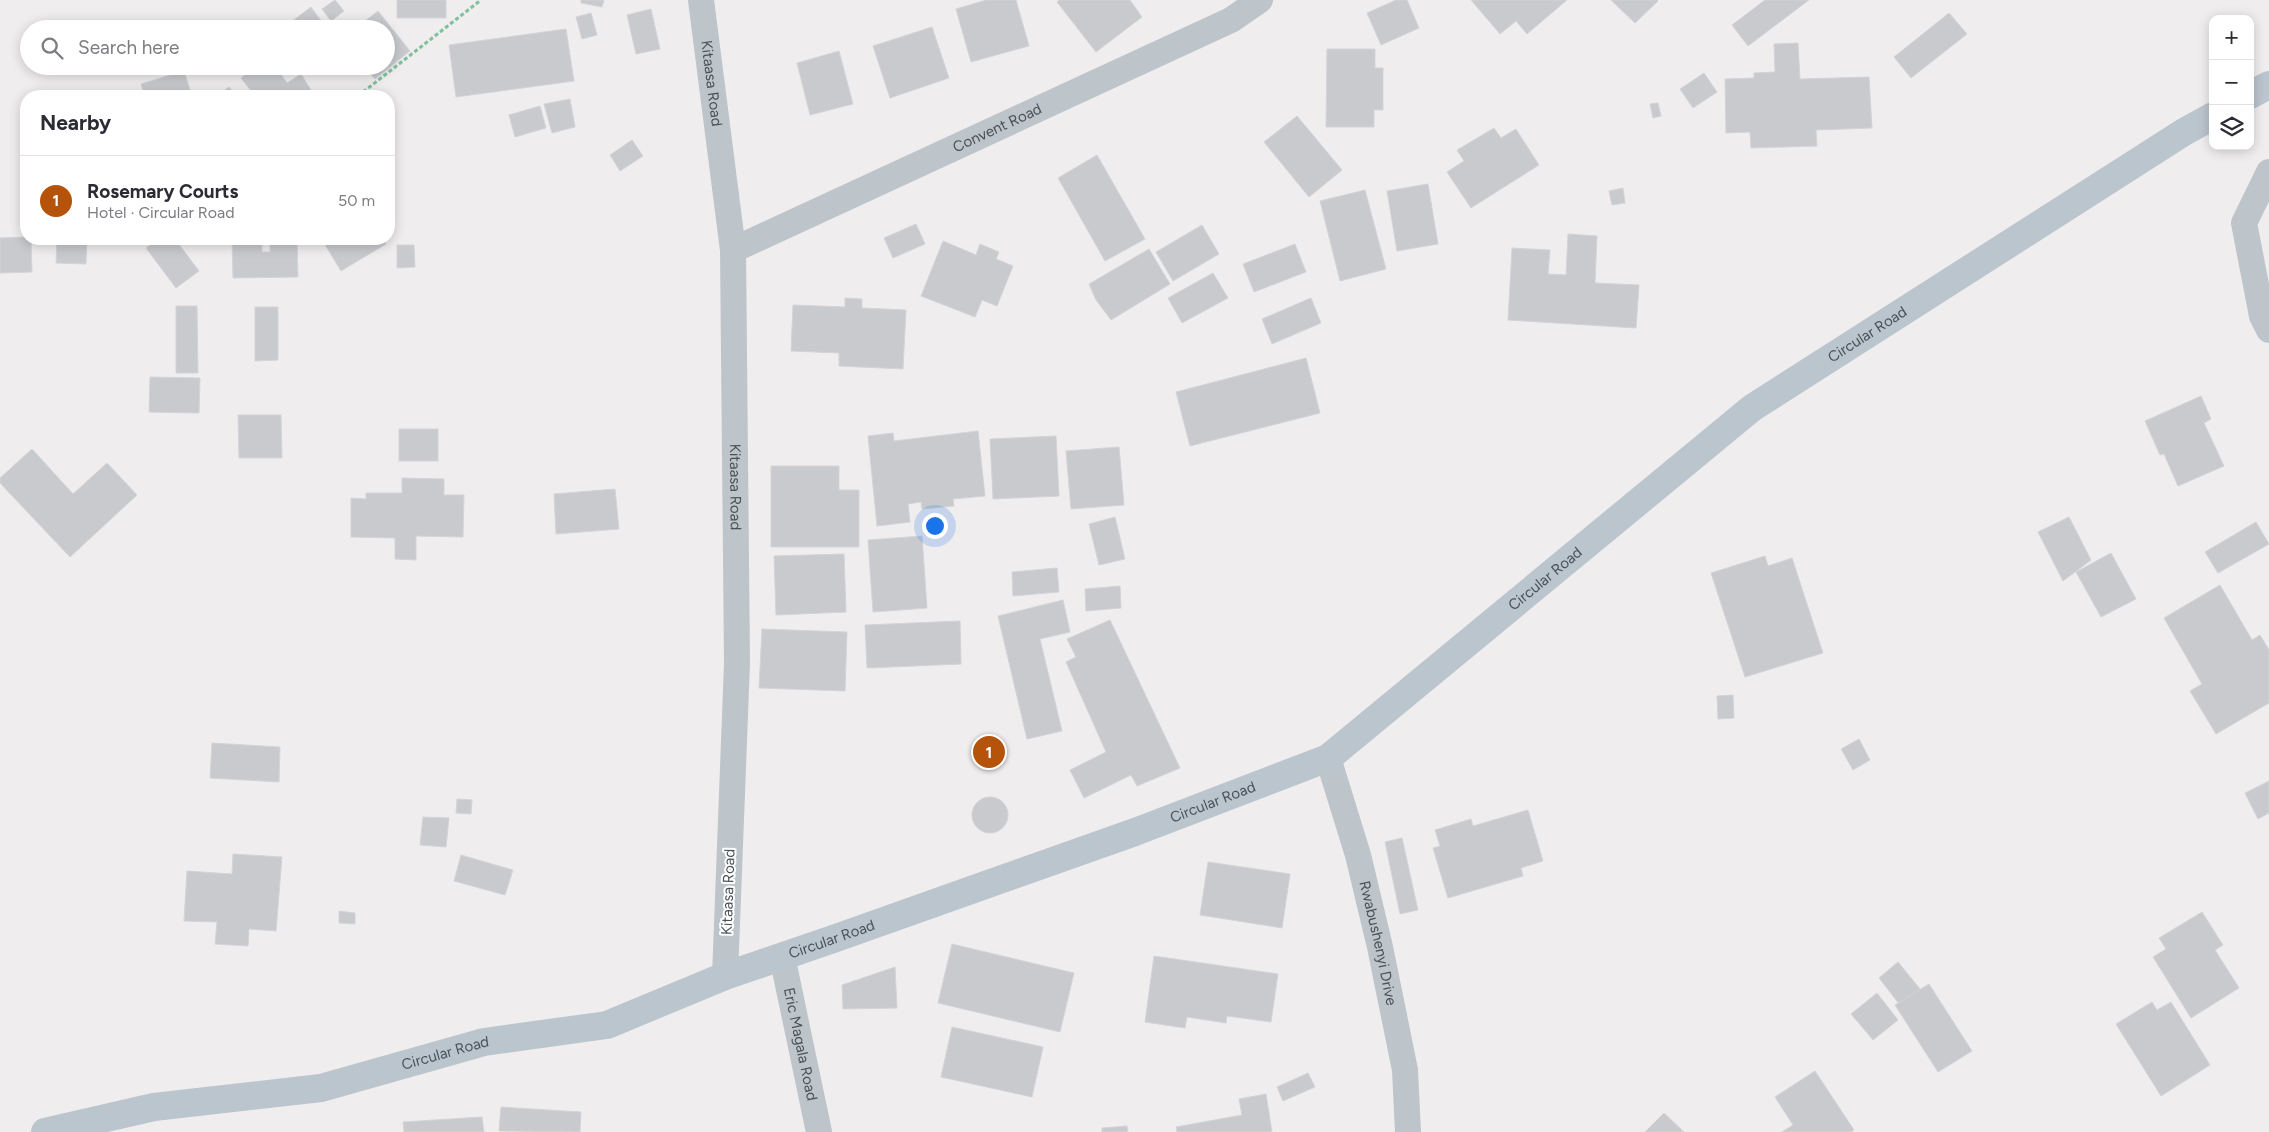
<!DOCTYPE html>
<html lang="en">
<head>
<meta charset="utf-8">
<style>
	:root { --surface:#fff; --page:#f7f7f7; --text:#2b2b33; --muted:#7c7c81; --line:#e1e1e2; --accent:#b45309 }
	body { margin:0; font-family:Figtree,sans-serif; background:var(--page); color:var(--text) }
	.controls { position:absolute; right:15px; top:15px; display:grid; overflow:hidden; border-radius:10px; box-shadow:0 2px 12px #0003 }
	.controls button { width:45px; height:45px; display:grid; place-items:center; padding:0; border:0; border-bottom:1px solid var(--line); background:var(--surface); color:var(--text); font:25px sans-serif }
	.you { position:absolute; left:934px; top:525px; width:18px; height:18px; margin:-12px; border:4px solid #fff; border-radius:50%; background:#1a73e8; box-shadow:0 0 0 8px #1a73e833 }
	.badge { display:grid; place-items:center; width:32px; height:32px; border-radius:50%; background:var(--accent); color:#fff; font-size:16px; font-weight:700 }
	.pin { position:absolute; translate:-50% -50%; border:2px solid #fff; box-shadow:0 1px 5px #0006 }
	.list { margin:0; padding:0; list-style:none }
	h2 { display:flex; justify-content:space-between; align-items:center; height:65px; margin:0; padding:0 20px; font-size:21px }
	h2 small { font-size:16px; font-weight:400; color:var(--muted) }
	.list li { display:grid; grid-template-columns:32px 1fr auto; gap:15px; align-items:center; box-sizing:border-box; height:90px; padding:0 20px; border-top:1px solid var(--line) }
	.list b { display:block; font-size:19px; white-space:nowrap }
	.list p { margin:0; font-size:16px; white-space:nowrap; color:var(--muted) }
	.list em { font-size:16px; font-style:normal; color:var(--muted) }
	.icon { flex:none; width:28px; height:28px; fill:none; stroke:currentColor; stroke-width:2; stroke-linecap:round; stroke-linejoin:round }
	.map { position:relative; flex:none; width:2269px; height:1132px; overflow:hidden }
	.search { position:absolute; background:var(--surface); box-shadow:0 2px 12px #0003; left:20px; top:20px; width:375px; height:55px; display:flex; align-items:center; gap:12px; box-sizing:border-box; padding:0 18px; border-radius:28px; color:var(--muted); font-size:19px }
	.panel { position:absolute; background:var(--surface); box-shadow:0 2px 12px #0003; left:20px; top:90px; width:375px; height:155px; border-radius:20px }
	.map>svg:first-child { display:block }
</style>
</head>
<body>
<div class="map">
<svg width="2269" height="1132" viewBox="0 0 2269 1132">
	<rect width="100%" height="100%" fill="#f0edee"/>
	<g fill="#c8cace" stroke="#d2d4d8">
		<path d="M 335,0 L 344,11 L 331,21 L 322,9 Z"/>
		<rect x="397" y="0" width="49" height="18"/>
		<path d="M 581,0 L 604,0 L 602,7 L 581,3 Z"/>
		<path d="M 986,0 L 1016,0 L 1029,46 L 971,62 L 956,9 Z"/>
		<path d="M 1059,0 L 1130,0 L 1142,17 L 1096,52 L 1057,2 Z"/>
		<path d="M 1396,0 L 1407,0 L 1419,28 L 1381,45 L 1367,13 Z"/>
		<path d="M 1471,0 L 1567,0 L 1527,34 L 1516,21 L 1500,34 Z"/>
		<path d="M 1611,0 L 1657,0 L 1658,1 L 1635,23 Z"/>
		<path d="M 1765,0 L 1809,0 L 1748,46 L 1732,25 Z"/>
		<path d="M 311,7 L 327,29 L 282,29 Z"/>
		<path d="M 651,9 L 660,49 L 636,54 L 627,15 Z"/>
		<path d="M 378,11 L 410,51 L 375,79 L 363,66 L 386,66 L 386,29 L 355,29 Z"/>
		<path d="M 591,13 L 597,35 L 582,39 L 576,17 Z"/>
		<path d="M 1949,13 L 1967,34 L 1911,78 L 1894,57 Z"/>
		<path d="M 932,27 L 949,78 L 890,98 L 873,46 Z"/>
		<path d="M 566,29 L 574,81 L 456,97 L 449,45 Z"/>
		<path d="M 1798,43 L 1800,79 L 1869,77 L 1872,128 L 1816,130 L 1817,146 L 1751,148 L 1750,132 L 1726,133 L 1725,79 L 1754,78 L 1754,73 L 1775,72 L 1774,44 Z"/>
		<path d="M 1327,49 L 1375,49 L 1375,68 L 1383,68 L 1383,110 L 1374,110 L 1374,127 L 1326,127 Z"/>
		<path d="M 839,51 L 853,104 L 810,115 L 797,63 Z"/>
		<path d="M 257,66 L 275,66 L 287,83 L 301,74 L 314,95 L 255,96 L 241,78 Z"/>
		<path d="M 288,66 L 303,66 L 293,74 Z"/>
		<path d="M 184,71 L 192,96 L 145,96 L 141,84 Z"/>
		<path d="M 1704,73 L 1717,92 L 1693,108 L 1680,89 Z"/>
		<path d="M 229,87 L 236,96 L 217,96 Z"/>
		<path d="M 570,99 L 575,127 L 552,133 L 544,104 Z"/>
		<path d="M 1658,103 L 1661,116 L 1653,118 L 1650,104 Z"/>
		<path d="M 540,106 L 546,128 L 515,137 L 509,115 Z"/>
		<path d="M 1297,116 L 1342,170 L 1309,197 L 1264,142 Z"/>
		<path d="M 1494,128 L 1501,138 L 1516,129 L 1539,165 L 1471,208 L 1447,172 L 1464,161 L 1457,150 Z"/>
		<path d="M 632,140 L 643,156 L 620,171 L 610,155 Z"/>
		<path d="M 1097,155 L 1145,239 L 1105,261 L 1058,178 Z"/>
		<path d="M 1428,184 L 1438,244 L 1397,251 L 1387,191 Z"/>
		<path d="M 1623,188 L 1625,203 L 1612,205 L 1609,191 Z"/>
		<path d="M 1365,190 L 1386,269 L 1340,281 L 1320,201 Z"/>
		<path d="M 916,224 L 925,244 L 893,258 L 884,238 Z"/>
		<path d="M 1202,225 L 1219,254 L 1173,281 L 1156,252 Z"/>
		<path d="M 1568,234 L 1597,236 L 1595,283 L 1639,285 L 1636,328 L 1508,320 L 1512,248 L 1550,250 L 1548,274 L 1566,275 Z"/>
		<path d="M 26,237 L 26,239 L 31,239 L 32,272 L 0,273 L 0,238 Z"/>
		<path d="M 57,239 L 87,239 L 86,264 L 56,263 Z"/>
		<path d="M 158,239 L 175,239 L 199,271 L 176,288 L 146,248 Z"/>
		<path d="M 232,239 L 262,239 L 262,252 L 270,252 L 270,239 L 297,239 L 298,277 L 233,278 Z"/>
		<path d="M 331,239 L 383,239 L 386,244 L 341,271 L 324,243 Z"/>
		<path d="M 943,241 L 976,255 L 980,244 L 999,252 L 996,259 L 1013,266 L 997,306 L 982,300 L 975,317 L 921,296 Z"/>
		<path d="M 1295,244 L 1306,272 L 1254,292 L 1243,264 Z"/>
		<path d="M 397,245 L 414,245 L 415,267 L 397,268 Z"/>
		<path d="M 1149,249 L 1170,284 L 1111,320 L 1096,300 L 1089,284 Z"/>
		<path d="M 1213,273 L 1228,298 L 1182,323 L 1168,298 Z"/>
		<path d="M 845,298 L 862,299 L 862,308 L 906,310 L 903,369 L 839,366 L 839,353 L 791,351 L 793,305 L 845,307 Z"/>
		<path d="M 1311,298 L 1321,323 L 1272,344 L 1262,319 Z"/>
		<path d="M 176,306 L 197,306 L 198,373 L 176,373 Z"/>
		<path d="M 255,307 L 278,307 L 278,360 L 255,361 Z"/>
		<path d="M 1306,358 L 1320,413 L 1190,446 L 1176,392 Z"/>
		<path d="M 150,377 L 200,378 L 199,413 L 149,412 Z"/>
		<path d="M 2201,396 L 2211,419 L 2204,423 L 2224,466 L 2178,486 L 2164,454 L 2160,455 L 2145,421 Z"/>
		<path d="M 238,415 L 281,415 L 282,458 L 239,458 Z"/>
		<rect x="399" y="429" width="39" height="32"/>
		<path d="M 978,431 L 985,496 L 953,499 L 954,506 L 922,509 L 921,502 L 908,504 L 910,522 L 877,526 L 868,436 L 893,433 L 894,441 Z"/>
		<path d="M 1056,436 L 1059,496 L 993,499 L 990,439 Z"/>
		<path d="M 1119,447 L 1124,505 L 1071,509 L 1066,451 Z"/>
		<path d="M 32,449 L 73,494 L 107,463 L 137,495 L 70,557 L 0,483 L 0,478 Z"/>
		<path d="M 771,466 L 839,466 L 839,490 L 859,490 L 859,547 L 771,547 Z"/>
		<path d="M 402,478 L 444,479 L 444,495 L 464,495 L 463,537 L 416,536 L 416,560 L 395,559 L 395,538 L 351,537 L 351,498 L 366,499 L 366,493 L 402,493 Z"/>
		<path d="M 615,489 L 619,529 L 556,534 L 554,494 Z"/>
		<path d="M 1115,517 L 1125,559 L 1099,565 L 1089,524 Z"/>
		<path d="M 2069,517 L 2091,560 L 2063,581 L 2038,532 Z"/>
		<path d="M 2256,522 L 2269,544 L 2218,573 L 2205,552 Z"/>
		<path d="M 922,536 L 927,608 L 873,612 L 868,540 Z"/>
		<path d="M 2111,553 L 2136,599 L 2101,617 L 2076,572 Z"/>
		<path d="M 844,554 L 846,612 L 776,615 L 774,556 Z"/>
		<path d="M 1765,556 L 1768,566 L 1792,558 L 1823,653 L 1745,677 L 1711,573 Z"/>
		<path d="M 1057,568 L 1059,592 L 1013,596 L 1012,572 Z"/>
		<path d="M 2220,585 L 2252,640 L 2260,635 L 2269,650 L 2269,703 L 2216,734 L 2190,691 L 2202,684 L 2164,618 Z"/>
		<path d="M 1120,586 L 1121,608 L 1086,611 L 1085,589 Z"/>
		<path d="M 1063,600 L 1070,632 L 1040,639 L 1062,731 L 1027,739 L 998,616 Z"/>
		<path d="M 1110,620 L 1180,768 L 1137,786 L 1131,775 L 1084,798 L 1070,770 L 1106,752 L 1066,662 L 1076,657 L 1067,639 Z"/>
		<path d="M 960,621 L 961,664 L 867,668 L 865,625 Z"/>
		<path d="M 762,629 L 847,632 L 845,691 L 759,688 Z"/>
		<path d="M 1733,695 L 1734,718 L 1718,719 L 1717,696 Z"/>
		<path d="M 1859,739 L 1870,760 L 1853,770 L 1841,749 Z"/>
		<path d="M 212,743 L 280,747 L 279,782 L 210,778 Z"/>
		<path d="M 2269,781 L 2269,813 L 2258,819 L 2245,793 Z"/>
		<circle cx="990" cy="815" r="18"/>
		<path d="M 457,799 L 472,800 L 471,814 L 456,813 Z"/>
		<path d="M 1528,810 L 1543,861 L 1521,868 L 1523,876 L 1448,898 L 1433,848 L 1440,846 L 1435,830 L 1471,819 L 1473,826 Z"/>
		<path d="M 423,817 L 449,818 L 446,847 L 420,845 Z"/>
		<path d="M 1402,838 L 1418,910 L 1400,914 L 1385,842 Z"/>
		<path d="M 233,854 L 282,857 L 276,931 L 249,929 L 248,946 L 215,944 L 217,922 L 184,921 L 187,871 L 232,874 Z"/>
		<path d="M 461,855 L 513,870 L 505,895 L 454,881 Z"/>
		<path d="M 1208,862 L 1290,874 L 1282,928 L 1200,915 Z"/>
		<path d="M 339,911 L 355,913 L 355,924 L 339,923 Z"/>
		<path d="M 2202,912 L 2223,945 L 2215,950 L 2239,988 L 2191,1018 L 2153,957 L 2166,949 L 2159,938 Z"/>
		<path d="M 952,944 L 1074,973 L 1060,1032 L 938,1003 Z"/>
		<path d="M 1154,956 L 1278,974 L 1271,1022 L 1227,1016 L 1226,1023 L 1187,1017 L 1185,1028 L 1145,1022 Z"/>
		<path d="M 1898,962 L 1920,989 L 1900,1005 L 1879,978 Z"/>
		<path d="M 895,967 L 897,1008 L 843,1009 L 842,985 Z"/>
		<path d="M 1929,984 L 1972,1051 L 1938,1072 L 1895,1005 Z"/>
		<path d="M 1877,993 L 1898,1020 L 1873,1040 L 1851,1014 Z"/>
		<path d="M 2152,1002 L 2157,1010 L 2171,1002 L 2210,1065 L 2161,1096 L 2116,1024 Z"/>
		<path d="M 952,1027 L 1043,1047 L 1032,1097 L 941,1077 Z"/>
		<path d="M 1815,1071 L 1854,1130 L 1851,1132 L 1782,1132 L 1793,1125 L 1775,1097 Z"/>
		<path d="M 1308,1073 L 1315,1087 L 1283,1101 L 1277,1087 Z"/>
		<path d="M 1266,1094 L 1272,1132 L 1177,1132 L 1176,1127 L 1242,1115 L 1239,1099 Z"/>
		<path d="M 501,1107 L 581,1112 L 580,1132 L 499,1131 Z"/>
		<path d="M 1664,1113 L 1684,1132 L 1645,1132 Z"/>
		<path d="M 482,1117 L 484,1132 L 404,1132 L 403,1122 Z"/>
		<path d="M 1127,1126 L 1128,1132 L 1102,1132 L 1102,1128 Z"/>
	</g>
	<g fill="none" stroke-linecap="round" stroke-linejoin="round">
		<path stroke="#7dc29c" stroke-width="3" stroke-dasharray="4 2.5" stroke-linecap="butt" d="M 358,96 L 481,0"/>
		<g stroke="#bdc5cb" stroke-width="26">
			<path id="s1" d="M 701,0 L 733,250 L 737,663 L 725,976"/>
			<path d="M 2269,172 L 2244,223 L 2262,316 L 2269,330"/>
			<path id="s2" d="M 733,250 L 1231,20 L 1260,0"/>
			<path id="s3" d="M 1328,758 L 1358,855 L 1380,947 L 1405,1070 L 1408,1132"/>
			<path id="s4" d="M 782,956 L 819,1132"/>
		</g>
		<g stroke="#bbc5cd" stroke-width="28">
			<path d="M 2250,95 L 2269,85"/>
			<path id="s5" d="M 45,1132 L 154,1107 L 321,1088 L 484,1042 L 607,1025 L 725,976 L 836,938 L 1135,832 L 1328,758 L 1752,408 L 2184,132 L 2213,116"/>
		</g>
	</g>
	<g text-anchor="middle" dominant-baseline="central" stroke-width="4" stroke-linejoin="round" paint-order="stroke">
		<g font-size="15" fill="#485158" stroke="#fff">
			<text stroke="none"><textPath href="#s1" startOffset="84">Kitaasa Road</textPath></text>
			<text stroke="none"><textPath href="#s2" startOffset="291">Convent Road</textPath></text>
			<text stroke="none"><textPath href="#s5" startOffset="2029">Circular Road</textPath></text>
			<text stroke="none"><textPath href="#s1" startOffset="489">Kitaasa Road</textPath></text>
			<text stroke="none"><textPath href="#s5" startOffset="1624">Circular Road</textPath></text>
			<text stroke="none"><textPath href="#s5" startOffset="1219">Circular Road</textPath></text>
			<text transform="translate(728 892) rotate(-88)">Kitaasa Road</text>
			<text stroke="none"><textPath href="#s5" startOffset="814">Circular Road</textPath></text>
			<text stroke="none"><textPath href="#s3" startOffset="192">Rwabushenyi Drive</textPath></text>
			<text stroke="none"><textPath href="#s4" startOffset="90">Eric Magala Road</textPath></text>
			<text stroke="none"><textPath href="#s5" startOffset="409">Circular Road</textPath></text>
		</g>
	</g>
</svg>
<div class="controls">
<button>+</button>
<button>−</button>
<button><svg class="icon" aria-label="layers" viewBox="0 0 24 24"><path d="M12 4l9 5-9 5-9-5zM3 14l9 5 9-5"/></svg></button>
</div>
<div class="you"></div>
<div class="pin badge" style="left:989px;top:752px">1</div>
<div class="search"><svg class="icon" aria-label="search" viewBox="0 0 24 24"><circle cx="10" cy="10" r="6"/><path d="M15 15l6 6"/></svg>Search here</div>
<section class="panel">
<h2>Nearby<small></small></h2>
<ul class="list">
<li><span class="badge">1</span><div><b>Rosemary Courts</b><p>Hotel · Circular Road</p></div><em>50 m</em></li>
</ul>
</section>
</div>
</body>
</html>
